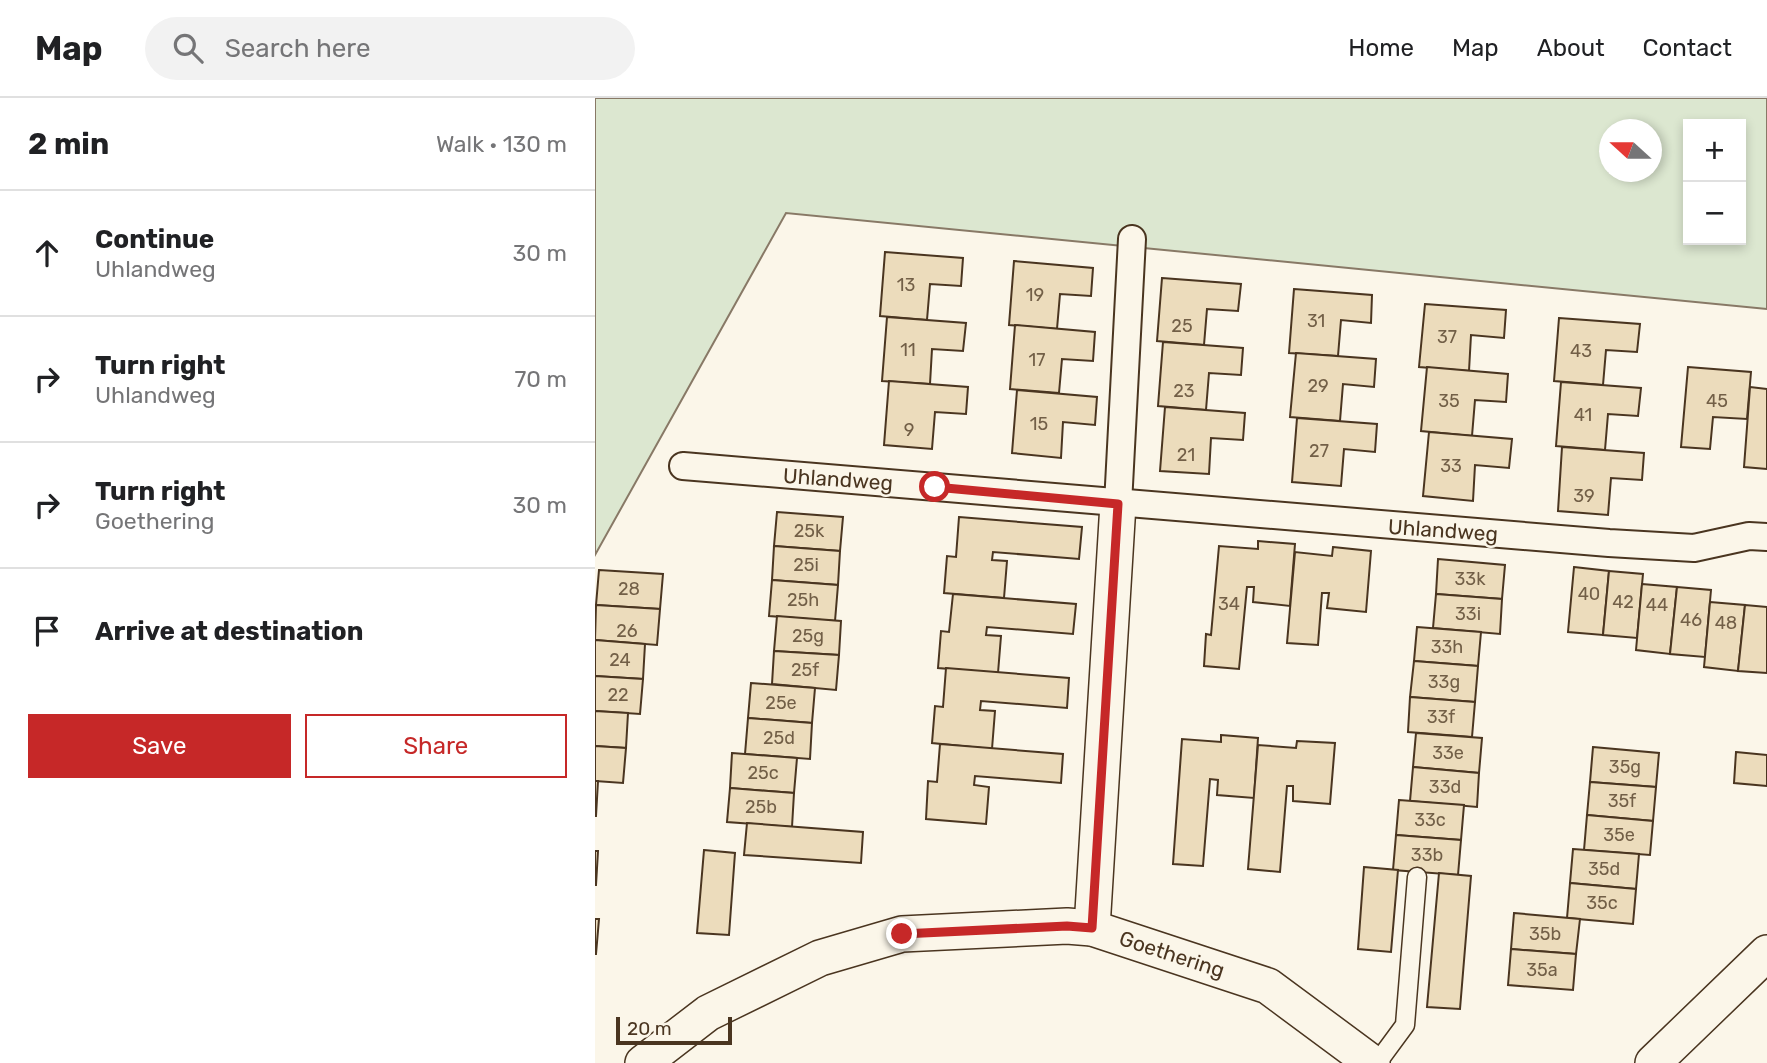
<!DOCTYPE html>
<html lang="en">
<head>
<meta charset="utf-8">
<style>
	:root { --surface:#fff; --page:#f2f2f2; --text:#202124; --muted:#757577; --line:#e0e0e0; --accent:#c62828 }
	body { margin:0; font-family:Rubik,sans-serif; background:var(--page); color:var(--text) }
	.controls { position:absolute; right:21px; top:21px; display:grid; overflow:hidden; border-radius:0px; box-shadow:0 4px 10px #0003 }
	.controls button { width:63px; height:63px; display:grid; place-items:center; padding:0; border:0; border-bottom:2px solid var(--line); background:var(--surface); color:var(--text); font:35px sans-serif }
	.compass { position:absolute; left:1004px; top:21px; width:63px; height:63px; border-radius:50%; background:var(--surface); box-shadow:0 4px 10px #0003; rotate:291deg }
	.scale { position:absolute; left:21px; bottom:18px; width:116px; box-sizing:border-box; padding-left:7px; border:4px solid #4a3520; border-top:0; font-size:19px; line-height:24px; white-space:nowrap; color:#4a3520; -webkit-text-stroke:5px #fbf6e9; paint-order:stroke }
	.stop { position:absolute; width:21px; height:21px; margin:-16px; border:5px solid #c62828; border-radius:50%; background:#fff }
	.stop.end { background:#c62828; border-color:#fff; box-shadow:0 2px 7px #0008 }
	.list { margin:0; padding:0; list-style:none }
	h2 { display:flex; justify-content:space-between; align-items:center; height:91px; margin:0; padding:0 28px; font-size:30px }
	h2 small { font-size:23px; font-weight:400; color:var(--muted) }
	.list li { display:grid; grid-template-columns:46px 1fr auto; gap:21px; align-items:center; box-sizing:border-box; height:126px; padding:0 28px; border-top:2px solid var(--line) }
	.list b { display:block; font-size:26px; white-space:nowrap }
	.list p { margin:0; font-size:23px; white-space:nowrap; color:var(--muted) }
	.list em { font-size:23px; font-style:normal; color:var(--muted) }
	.actions { display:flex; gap:14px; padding:21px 28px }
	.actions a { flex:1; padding:16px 0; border:2px solid var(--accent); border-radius:0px; text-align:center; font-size:24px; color:var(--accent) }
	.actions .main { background:var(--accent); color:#fff }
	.icon { flex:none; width:38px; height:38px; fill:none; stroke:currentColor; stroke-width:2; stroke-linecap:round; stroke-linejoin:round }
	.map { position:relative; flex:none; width:1172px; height:965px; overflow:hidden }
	header { display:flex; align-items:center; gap:42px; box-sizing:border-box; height:98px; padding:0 35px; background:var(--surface); border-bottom:2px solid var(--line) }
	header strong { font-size:33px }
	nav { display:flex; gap:38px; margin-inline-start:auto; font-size:24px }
	.search { width:490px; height:63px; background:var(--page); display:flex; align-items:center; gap:18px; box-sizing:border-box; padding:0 24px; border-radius:38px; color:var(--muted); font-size:26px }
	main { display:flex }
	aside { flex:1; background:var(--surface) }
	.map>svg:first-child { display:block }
</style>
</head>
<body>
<header>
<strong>Map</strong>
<div class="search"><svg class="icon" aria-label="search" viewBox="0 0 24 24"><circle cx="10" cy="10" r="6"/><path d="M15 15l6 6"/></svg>Search here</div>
<nav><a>Home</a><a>Map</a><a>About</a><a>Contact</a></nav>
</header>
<main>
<aside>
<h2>2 min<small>Walk · 130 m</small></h2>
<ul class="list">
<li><svg class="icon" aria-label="ahead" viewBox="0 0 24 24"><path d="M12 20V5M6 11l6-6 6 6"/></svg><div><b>Continue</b><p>Uhlandweg</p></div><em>30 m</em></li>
<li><svg class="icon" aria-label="right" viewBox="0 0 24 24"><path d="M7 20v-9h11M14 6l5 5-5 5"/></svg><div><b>Turn right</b><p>Uhlandweg</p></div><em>70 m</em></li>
<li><svg class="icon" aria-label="right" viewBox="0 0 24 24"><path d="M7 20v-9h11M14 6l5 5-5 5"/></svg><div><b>Turn right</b><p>Goethering</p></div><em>30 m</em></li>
<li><svg class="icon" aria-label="arrive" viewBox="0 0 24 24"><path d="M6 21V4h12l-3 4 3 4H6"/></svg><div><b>Arrive at destination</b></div></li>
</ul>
<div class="actions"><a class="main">Save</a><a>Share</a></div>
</aside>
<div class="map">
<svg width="1172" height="965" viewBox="0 0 1172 965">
	<rect width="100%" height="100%" fill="#fbf6e9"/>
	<path fill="#dce7d0" stroke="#887966" stroke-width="2" fill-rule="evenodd" d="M 0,0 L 1172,0 L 1172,211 L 191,115 L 0,457 ZM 1093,26 L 1146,26 L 1146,142 L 1093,142 ZM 1014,32 L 1056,32 L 1056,74 L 1014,74 Z"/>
	<g fill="#ecdcbc" stroke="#4a3520" stroke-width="2">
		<path d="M 290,154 L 368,160 L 366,188 L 335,186 L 332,222 L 285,218 Z"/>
		<path d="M 419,163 L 498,170 L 496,198 L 465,196 L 462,231 L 414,227 Z"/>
		<path d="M 567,180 L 646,186 L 643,213 L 612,211 L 609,247 L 562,243 Z"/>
		<path d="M 699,191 L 777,197 L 776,225 L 746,222 L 743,258 L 694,255 Z"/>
		<path d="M 830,206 L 911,212 L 909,240 L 876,237 L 874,273 L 824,269 Z"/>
		<path d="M 292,219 L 371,225 L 368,253 L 337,251 L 335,286 L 287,283 Z"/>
		<path d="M 964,220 L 1045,226 L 1042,254 L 1011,252 L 1008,287 L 959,283 Z"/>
		<path d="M 420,227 L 500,234 L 498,263 L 467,261 L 464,295 L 415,291 Z"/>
		<path d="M 568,244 L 648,250 L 646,277 L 614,275 L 611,312 L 563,308 Z"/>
		<path d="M 701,255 L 781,261 L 779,289 L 748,286 L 745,323 L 695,319 Z"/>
		<path d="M 832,269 L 913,276 L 911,304 L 880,302 L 877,338 L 826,333 Z"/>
		<path d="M 1093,269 L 1156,274 L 1152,321 L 1118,319 L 1115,351 L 1086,349 Z"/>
		<path d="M 294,283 L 373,289 L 371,316 L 340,314 L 337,351 L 289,347 Z"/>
		<path d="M 966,284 L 1046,290 L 1043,318 L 1013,316 L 1010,352 L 961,348 Z"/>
		<path d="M 1155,289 L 1172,291 L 1172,371 L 1149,369 Z"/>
		<path d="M 422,292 L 502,299 L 500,327 L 468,324 L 466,360 L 417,355 Z"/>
		<path d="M 570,309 L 650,315 L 648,342 L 616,340 L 614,376 L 565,373 Z"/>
		<path d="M 702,320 L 782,326 L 780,354 L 749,351 L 746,388 L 697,384 Z"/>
		<path d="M 834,334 L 917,341 L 914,370 L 880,367 L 878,403 L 828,398 Z"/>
		<path d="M 967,349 L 1049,355 L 1047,382 L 1016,380 L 1013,417 L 963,413 Z"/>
		<path d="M 182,414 L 248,419 L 245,453 L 179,448 Z"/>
		<path d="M 364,419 L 487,429 L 484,461 L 398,454 L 397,462 L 412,463 L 409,500 L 349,495 L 352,458 L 361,459 Z"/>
		<path d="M 663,443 L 700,446 L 695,508 L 658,504 L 659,489 L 652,489 L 644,571 L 609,568 L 611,536 L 616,537 L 624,448 L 663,451 Z"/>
		<path d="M 179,448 L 245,453 L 243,487 L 177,482 Z"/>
		<path d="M 738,449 L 776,453 L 771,514 L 732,510 L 734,495 L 727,495 L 723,547 L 692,545 L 700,454 L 737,458 Z"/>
		<path d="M 843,461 L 910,467 L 907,501 L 841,496 Z"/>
		<path d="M 979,469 L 1014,473 L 1008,537 L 973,534 Z"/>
		<path d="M 4,472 L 68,476 L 65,511 L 1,507 Z"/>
		<path d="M 1014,473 L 1048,476 L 1042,540 L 1008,537 Z"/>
		<path d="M 177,482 L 243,487 L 240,523 L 174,518 Z"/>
		<path d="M 1047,486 L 1082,489 L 1075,556 L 1041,552 Z"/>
		<path d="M 1082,489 L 1116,492 L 1110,559 L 1075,556 Z"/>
		<path d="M 358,496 L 481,506 L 478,536 L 392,529 L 391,537 L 406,538 L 403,575 L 343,570 L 346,533 L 354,534 Z"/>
		<path d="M 841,496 L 907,501 L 905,536 L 838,530 Z"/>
		<path d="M 1115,504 L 1150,507 L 1143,573 L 1109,569 Z"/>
		<path d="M 1,507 L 65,511 L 62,547 L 0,542 Z"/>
		<path d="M 1150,507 L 1172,509 L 1172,575 L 1143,573 Z"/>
		<path d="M 182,518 L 246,523 L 244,557 L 179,553 Z"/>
		<path d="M 822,529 L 886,534 L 883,568 L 819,563 Z"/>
		<path d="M 0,542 L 50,546 L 48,581 L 0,578 Z"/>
		<path d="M 179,553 L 244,557 L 241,592 L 177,586 Z"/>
		<path d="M 819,563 L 883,568 L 880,604 L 815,599 Z"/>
		<path d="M 351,570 L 474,580 L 472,610 L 386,603 L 385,612 L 400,613 L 397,651 L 337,645 L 340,608 L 348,609 Z"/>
		<path d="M 0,578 L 48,581 L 45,616 L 0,613 Z"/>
		<path d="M 156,585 L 220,590 L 217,625 L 153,620 Z"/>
		<path d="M 815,599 L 880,604 L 877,639 L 813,634 Z"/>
		<path d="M 0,613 L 33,615 L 31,650 L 0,648 Z"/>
		<path d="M 153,620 L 217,625 L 215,661 L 150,656 Z"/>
		<path d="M 821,635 L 887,640 L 884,675 L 818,669 Z"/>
		<path d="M 626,637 L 663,640 L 659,700 L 622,697 L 623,682 L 615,681 L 608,768 L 578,766 L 587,641 L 626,644 Z"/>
		<path d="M 702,643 L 740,645 L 735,706 L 698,703 L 698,688 L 692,688 L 685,774 L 653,771 L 663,647 L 701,650 Z"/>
		<path d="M 345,646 L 468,656 L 466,685 L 380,678 L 379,687 L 394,689 L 391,726 L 331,721 L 333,683 L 342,684 Z"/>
		<path d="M 0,648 L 31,650 L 28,685 L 0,683 Z"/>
		<path d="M 998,649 L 1064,655 L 1061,689 L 995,684 Z"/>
		<path d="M 1141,654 L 1172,657 L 1172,688 L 1139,685 Z"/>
		<path d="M 137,655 L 202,660 L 199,695 L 135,690 Z"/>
		<path d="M 818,669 L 884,675 L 882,709 L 815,703 Z"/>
		<path d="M 0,683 L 3,683 L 1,718 L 0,718 Z"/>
		<path d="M 995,684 L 1061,689 L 1058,723 L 992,717 Z"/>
		<path d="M 135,690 L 199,695 L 197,729 L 132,724 Z"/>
		<path d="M 804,702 L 869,707 L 866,742 L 801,737 Z"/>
		<path d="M 992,717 L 1058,723 L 1055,757 L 989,752 Z"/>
		<path d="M 152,725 L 268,734 L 266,765 L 149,757 Z"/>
		<path d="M 801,737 L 866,742 L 863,777 L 798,772 Z"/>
		<path d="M 978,751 L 1044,756 L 1041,791 L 975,785 Z"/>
		<path d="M 109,752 L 140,755 L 134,837 L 102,835 Z"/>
		<path d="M 0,753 L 3,753 L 1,787 L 0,787 Z"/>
		<path d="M 769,769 L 803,772 L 796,854 L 763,851 Z"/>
		<path d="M 844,775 L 876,778 L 865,911 L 832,909 Z"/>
		<path d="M 975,785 L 1041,791 L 1038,826 L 972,820 Z"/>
		<path d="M 919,815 L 985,821 L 981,856 L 916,851 Z"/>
		<path d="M 0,821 L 4,821 L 1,856 L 0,856 Z"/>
		<path d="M 916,851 L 981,856 L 978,892 L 913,887 Z"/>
	</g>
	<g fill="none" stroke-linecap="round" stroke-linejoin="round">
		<defs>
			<path id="service" d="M 782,965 L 810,927 L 822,779"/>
			<g id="pedestrian">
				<path d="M 88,368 L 1014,445 L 1099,450 L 1154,438 L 1172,439"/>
				<path d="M 523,406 L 537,141"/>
			</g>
			<g id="minor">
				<path d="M 497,830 L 523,406"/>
				<path d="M 48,965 L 113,915 L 225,860 L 307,836 L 472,828 L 497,830 L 673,888 L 777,965"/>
				<path d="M 1058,965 L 1172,855"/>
			</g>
		</defs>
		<use href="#service" stroke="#4a3520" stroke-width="21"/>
		<use href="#pedestrian" stroke="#4a3520" stroke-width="30"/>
		<use href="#minor" stroke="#4a3520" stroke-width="38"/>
		<use href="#service" stroke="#fbf6e9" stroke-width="18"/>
		<use href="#pedestrian" stroke="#fbf6e9" stroke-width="26"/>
		<use href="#minor" stroke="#fbf6e9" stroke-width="35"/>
	</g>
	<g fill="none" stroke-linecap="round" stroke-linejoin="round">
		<path stroke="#c62828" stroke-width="9" d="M 307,836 L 472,828 L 497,830 L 523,406 L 340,389"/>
	</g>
	<g text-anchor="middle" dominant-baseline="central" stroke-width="5" stroke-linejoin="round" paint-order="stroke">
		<g font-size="18" fill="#725f47">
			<text x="311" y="187">13</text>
			<text x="440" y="197">19</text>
			<text x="721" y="223">31</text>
			<text x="587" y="228">25</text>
			<text x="852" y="239">37</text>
			<text x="313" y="252">11</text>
			<text x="986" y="253">43</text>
			<text x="442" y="262">17</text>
			<text x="723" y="288">29</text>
			<text x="589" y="293">23</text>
			<text x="854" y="303">35</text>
			<text x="1122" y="303">45</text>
			<text x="988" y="317">41</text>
			<text x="444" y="326">15</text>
			<text x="314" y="332">9</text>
			<text x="724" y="353">27</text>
			<text x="591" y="357">21</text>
			<text x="856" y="368">33</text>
			<text x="989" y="398">39</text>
			<text x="214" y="433">25k</text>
			<text x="211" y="467">25i</text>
			<text x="875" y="481">33k</text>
			<text x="34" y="491">28</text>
			<text x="994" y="496">40</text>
			<text x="208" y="502">25h</text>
			<text x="1028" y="504">42</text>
			<text x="634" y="506">34</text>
			<text x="1062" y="507">44</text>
			<text x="873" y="516">33i</text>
			<text x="1096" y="522">46</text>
			<text x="1131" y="525">48</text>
			<text x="32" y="533">26</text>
			<text x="213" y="538">25g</text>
			<text x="852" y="549">33h</text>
			<text x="25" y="562">24</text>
			<text x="210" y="572">25f</text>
			<text x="849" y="584">33g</text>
			<text x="23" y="597">22</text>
			<text x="186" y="605">25e</text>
			<text x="846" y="619">33f</text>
			<text x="184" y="640">25d</text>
			<text x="853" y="655">33e</text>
			<text x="1030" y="669">35g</text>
			<text x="168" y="675">25c</text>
			<text x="850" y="689">33d</text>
			<text x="1027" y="703">35f</text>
			<text x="166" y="709">25b</text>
			<text x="835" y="722">33c</text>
			<text x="1024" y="737">35e</text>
			<text x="832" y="757">33b</text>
			<text x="1009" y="771">35d</text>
			<text x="1007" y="805">35c</text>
			<text x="950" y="836">35b</text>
			<text x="947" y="872">35a</text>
		</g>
		<g font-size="21" fill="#4a3520" stroke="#fbf6e9">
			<text transform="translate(243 381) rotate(4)">Uhlandweg</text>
			<text transform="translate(848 432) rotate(4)">Uhlandweg</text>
			<text transform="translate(577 856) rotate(18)">Goethering</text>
		</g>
	</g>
</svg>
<div class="controls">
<button>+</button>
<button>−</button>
</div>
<svg class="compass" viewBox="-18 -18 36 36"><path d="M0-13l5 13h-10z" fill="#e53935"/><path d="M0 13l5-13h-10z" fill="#757577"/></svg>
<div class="scale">20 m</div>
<div class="stop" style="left:340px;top:389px"></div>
<div class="stop end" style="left:307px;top:836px"></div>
</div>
</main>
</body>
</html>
